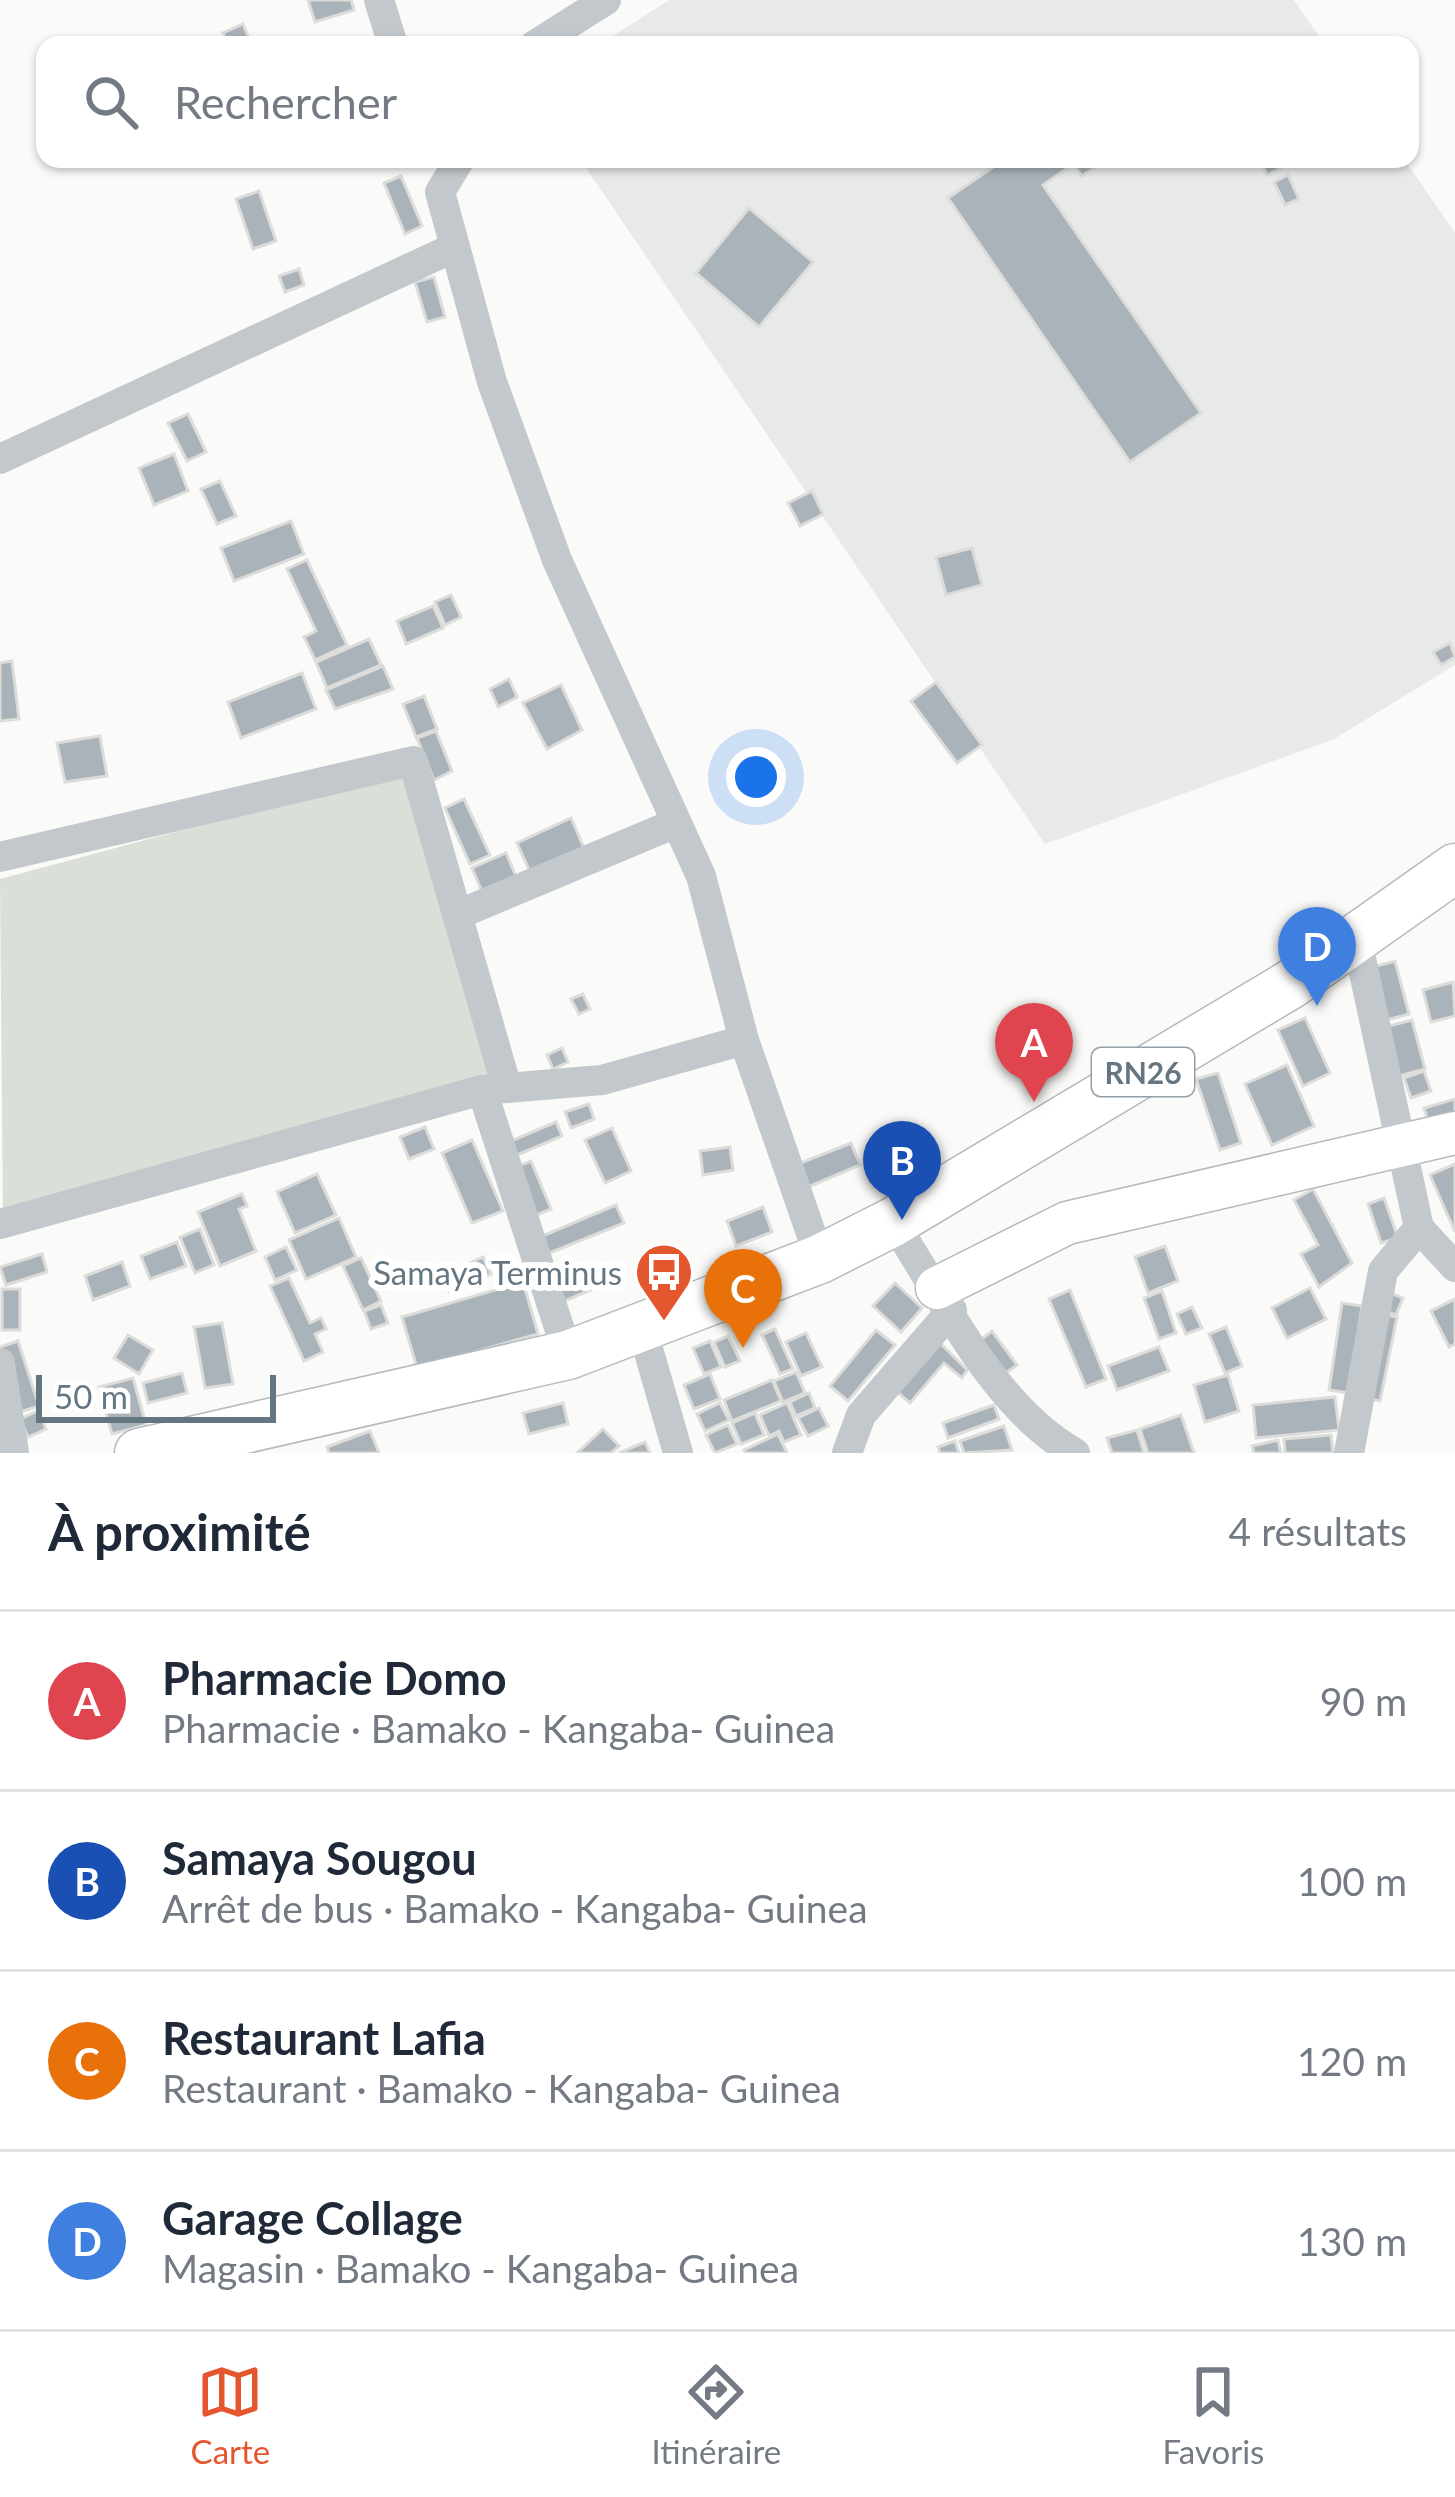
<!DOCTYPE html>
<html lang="fr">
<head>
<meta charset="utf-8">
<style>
	:root { --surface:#fff; --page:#f6f6f7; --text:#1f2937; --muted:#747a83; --line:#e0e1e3; --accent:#e4572e }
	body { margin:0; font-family:Lato,sans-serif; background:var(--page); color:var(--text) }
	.scale { position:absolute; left:36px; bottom:30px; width:240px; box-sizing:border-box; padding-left:12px; border:6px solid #657683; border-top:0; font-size:33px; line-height:42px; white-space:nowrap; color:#657683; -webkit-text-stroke:9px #fff; paint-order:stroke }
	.you { position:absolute; left:756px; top:777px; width:42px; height:42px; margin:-30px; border:9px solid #fff; border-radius:50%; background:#1a73e8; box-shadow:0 0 0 18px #1a73e833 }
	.badge { display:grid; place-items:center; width:78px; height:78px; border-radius:50%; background:var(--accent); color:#fff; font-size:39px; font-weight:700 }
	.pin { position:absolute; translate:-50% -99px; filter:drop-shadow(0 3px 6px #0008) }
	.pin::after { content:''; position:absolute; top:63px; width:42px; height:36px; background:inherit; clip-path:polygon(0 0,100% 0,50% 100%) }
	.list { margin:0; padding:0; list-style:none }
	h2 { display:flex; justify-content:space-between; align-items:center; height:156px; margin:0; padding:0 48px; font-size:51px }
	h2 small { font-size:39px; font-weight:400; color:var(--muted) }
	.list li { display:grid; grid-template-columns:78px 1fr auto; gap:36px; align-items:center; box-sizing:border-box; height:180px; padding:0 48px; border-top:3px solid var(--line) }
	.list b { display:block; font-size:45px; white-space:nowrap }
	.list p { margin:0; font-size:39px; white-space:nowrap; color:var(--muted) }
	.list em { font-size:39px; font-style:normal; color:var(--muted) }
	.icon { flex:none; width:66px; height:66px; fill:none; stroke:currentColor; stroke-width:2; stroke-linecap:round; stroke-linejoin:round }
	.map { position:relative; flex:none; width:1455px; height:1453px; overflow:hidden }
	.search { position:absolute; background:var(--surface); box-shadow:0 3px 9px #0004; left:36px; right:36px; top:36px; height:132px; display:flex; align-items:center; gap:30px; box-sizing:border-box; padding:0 42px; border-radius:24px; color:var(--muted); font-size:45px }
	.sheet { height:876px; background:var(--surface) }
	nav { display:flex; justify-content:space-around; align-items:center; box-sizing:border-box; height:168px; border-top:3px solid var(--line); background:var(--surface); font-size:33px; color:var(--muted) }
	nav a { display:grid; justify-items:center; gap:6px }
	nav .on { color:var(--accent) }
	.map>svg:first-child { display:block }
</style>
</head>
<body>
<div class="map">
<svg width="1455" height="1453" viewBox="0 0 1455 1453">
	<rect width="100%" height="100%" fill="#fafaf8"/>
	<g fill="#e8e9e9">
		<path d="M 669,0 L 1294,0 L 1325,45 L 599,45 Z"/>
		<path d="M 580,159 L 1404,159 L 1455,233 L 1455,665 L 1334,739 L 1045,844 Z"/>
	</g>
	<path fill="#dadfd7" d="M 409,769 L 492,1077 L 3,1222 L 0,879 Z"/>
	<g fill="#aab3b9" stroke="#dcdcda" stroke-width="3">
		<path d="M 308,0 L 351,0 L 354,10 L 315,22 Z"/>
		<path d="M 243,24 L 249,39 L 229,45 L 223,33 Z"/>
		<path d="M 1005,159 L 1107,159 L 1082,176 L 1073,164 L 1043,185 L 1201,413 L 1130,462 L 948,198 Z"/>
		<path d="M 1259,159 L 1278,159 L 1282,168 L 1267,175 Z"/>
		<path d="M 1288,175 L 1299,199 L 1285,205 L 1274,182 Z"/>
		<path d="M 401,176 L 422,226 L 405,234 L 384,183 Z"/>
		<path d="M 259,191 L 276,241 L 253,249 L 236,199 Z"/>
		<path d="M 749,208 L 813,262 L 759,327 L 696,273 Z"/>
		<path d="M 299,269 L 304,285 L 285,292 L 279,276 Z"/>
		<path d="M 434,277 L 445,317 L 427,322 L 415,282 Z"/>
		<path d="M 188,414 L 206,452 L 187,461 L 168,423 Z"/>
		<path d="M 174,454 L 188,491 L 154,505 L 139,468 Z"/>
		<path d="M 220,481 L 236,516 L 217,524 L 201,489 Z"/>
		<path d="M 812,491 L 823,514 L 800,526 L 788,503 Z"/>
		<path d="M 291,521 L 304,554 L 234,581 L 221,548 Z"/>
		<path d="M 972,548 L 982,585 L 946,595 L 936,557 Z"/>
		<path d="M 307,560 L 347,645 L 315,660 L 304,637 L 316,631 L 287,569 Z"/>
		<path d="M 451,595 L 461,617 L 445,625 L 435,602 Z"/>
		<path d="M 433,606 L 443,628 L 406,644 L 397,621 Z"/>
		<path d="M 369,639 L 381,665 L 327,688 L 316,662 Z"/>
		<path d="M 1450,643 L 1455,657 L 1441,665 L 1433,652 Z"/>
		<path d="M 12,661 L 19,719 L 0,721 L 0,663 Z"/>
		<path d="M 383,666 L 393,689 L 335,709 L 326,690 Z"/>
		<path d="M 302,673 L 316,709 L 241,738 L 228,702 Z"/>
		<path d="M 509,679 L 517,697 L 498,707 L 490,689 Z"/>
		<path d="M 936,682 L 982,745 L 957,763 L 911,701 Z"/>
		<path d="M 561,685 L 582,730 L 547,749 L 523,703 Z"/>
		<path d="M 424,696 L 437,729 L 416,737 L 403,704 Z"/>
		<path d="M 436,731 L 452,771 L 434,780 L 417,738 Z"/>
		<path d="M 100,736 L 107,776 L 65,782 L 57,743 Z"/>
		<path d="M 464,799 L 490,855 L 470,864 L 445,808 Z"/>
		<path d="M 571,818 L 584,848 L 530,872 L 517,843 Z"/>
		<path d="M 506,853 L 518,881 L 484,896 L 472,868 Z"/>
		<path d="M 1395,961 L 1409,1014 L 1368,1025 L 1354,972 Z"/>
		<path d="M 1453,982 L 1455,1016 L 1431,1022 L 1423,990 Z"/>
		<path d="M 583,994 L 590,1009 L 579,1014 L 571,999 Z"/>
		<path d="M 1305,1018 L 1330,1073 L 1303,1086 L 1278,1030 Z"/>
		<path d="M 1412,1020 L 1425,1069 L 1395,1077 L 1381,1028 Z"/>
		<path d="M 562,1048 L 568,1062 L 553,1069 L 547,1055 Z"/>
		<path d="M 1287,1065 L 1314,1126 L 1272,1145 L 1245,1084 Z"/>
		<path d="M 1424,1071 L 1431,1091 L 1411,1098 L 1404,1078 Z"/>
		<path d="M 1218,1073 L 1241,1143 L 1220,1150 L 1196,1079 Z"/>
		<path d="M 1455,1099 L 1455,1116 L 1429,1124 L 1424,1108 Z"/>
		<path d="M 589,1104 L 594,1119 L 571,1128 L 565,1112 Z"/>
		<path d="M 556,1122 L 562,1136 L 510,1158 L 504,1144 Z"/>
		<path d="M 425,1127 L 434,1149 L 409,1159 L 400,1137 Z"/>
		<path d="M 612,1128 L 631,1171 L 605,1183 L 585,1140 Z"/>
		<path d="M 472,1140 L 503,1211 L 472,1223 L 442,1153 Z"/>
		<path d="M 851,1143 L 860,1165 L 808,1187 L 798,1164 Z"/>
		<path d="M 730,1147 L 733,1170 L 703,1175 L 700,1151 Z"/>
		<path d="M 531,1161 L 551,1209 L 530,1218 L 510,1169 Z"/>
		<path d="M 1455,1164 L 1455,1232 L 1430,1175 Z"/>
		<path d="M 317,1174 L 336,1215 L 295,1233 L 277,1192 Z"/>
		<path d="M 1313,1189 L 1352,1263 L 1319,1287 L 1301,1254 L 1318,1245 L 1294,1200 Z"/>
		<path d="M 242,1194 L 247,1206 L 239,1209 L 256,1251 L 220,1266 L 198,1212 Z"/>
		<path d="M 1384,1198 L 1398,1238 L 1381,1243 L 1368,1204 Z"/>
		<path d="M 616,1205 L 624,1223 L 542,1256 L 535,1239 Z"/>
		<path d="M 763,1207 L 772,1232 L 736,1246 L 727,1221 Z"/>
		<path d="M 339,1218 L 356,1257 L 306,1279 L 289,1240 Z"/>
		<path d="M 200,1229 L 214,1265 L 195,1273 L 180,1237 Z"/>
		<path d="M 177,1242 L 186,1266 L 150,1279 L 141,1256 Z"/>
		<path d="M 1165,1246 L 1178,1281 L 1148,1293 L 1135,1257 Z"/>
		<path d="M 286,1247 L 297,1270 L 275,1280 L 265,1257 Z"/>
		<path d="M 42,1254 L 47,1272 L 6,1285 L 0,1267 Z"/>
		<path d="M 483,1257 L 491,1274 L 450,1293 L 442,1276 Z"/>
		<path d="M 361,1258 L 381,1301 L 363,1310 L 343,1266 Z"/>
		<path d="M 122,1262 L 130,1286 L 93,1300 L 85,1276 Z"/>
		<path d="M 589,1267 L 598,1287 L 562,1302 L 554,1281 Z"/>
		<path d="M 289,1278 L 310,1323 L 321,1318 L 326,1329 L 315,1334 L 323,1352 L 304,1361 L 270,1286 Z"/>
		<path d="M 523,1282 L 538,1334 L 417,1368 L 402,1317 Z"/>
		<path d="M 895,1283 L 922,1308 L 901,1332 L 873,1306 Z"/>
		<path d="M 1310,1288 L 1326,1319 L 1287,1338 L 1272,1308 Z"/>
		<rect x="2" y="1289" width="18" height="41"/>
		<path d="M 1381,1289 L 1403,1298 L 1396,1315 L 1374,1307 Z"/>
		<path d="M 1070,1290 L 1106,1379 L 1086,1387 L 1049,1299 Z"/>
		<path d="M 1162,1291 L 1176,1333 L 1159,1339 L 1144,1298 Z"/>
		<path d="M 1455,1299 L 1455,1344 L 1449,1347 L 1431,1311 Z"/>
		<path d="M 1342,1303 L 1362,1306 L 1349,1393 L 1329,1390 Z"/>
		<path d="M 381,1305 L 388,1323 L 371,1329 L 364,1311 Z"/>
		<path d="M 1192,1307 L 1202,1328 L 1186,1334 L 1177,1314 Z"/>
		<path d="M 1373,1313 L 1397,1317 L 1380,1401 L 1357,1396 Z"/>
		<path d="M 222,1323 L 233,1384 L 205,1388 L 194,1327 Z"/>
		<path d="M 1226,1327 L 1242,1366 L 1225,1373 L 1209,1334 Z"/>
		<path d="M 775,1329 L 793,1369 L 780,1374 L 762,1335 Z"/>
		<path d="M 876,1330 L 895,1345 L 848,1401 L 830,1386 Z"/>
		<path d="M 992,1331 L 1017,1365 L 1003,1375 L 978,1342 Z"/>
		<path d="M 806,1333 L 822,1367 L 801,1376 L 786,1342 Z"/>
		<path d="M 128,1335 L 153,1350 L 139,1374 L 114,1358 Z"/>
		<path d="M 728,1336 L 740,1361 L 725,1367 L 714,1342 Z"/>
		<path d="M 936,1339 L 967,1370 L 962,1378 L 944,1363 L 910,1403 L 890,1386 Z"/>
		<path d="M 18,1341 L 39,1406 L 20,1412 L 0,1347 Z"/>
		<path d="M 710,1341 L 721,1367 L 704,1374 L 693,1348 Z"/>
		<path d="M 1159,1347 L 1169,1371 L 1117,1390 L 1108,1366 Z"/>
		<path d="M 796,1372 L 805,1393 L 783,1402 L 774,1381 Z"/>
		<path d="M 182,1373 L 187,1393 L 148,1403 L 143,1383 Z"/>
		<path d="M 710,1374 L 720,1399 L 694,1409 L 684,1385 Z"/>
		<path d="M 1228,1375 L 1239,1411 L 1205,1422 L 1194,1385 Z"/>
		<path d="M 133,1378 L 146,1425 L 112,1434 L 99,1387 Z"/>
		<path d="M 772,1380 L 781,1401 L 732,1421 L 724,1400 Z"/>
		<path d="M 809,1393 L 815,1408 L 796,1416 L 790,1402 Z"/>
		<path d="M 1335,1397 L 1339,1430 L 1256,1438 L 1253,1405 Z"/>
		<path d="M 563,1403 L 568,1424 L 529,1434 L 523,1413 Z"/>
		<path d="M 720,1403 L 729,1420 L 705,1431 L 697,1414 Z"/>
		<path d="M 787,1403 L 801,1435 L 784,1442 L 779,1431 L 769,1436 L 760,1415 Z"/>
		<path d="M 994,1405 L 999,1419 L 948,1438 L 943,1423 Z"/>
		<path d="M 819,1408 L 828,1426 L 808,1436 L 798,1418 Z"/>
		<path d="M 38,1411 L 46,1429 L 28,1437 L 20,1419 Z"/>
		<path d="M 755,1413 L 764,1435 L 741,1444 L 732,1423 Z"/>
		<path d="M 1181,1415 L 1194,1453 L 1148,1453 L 1140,1429 Z"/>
		<path d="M 728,1425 L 737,1444 L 715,1453 L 706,1435 Z"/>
		<path d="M 1004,1426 L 1012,1450 L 964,1453 L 960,1441 Z"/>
		<path d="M 603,1429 L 619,1446 L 611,1453 L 577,1453 Z"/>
		<path d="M 1137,1430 L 1144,1453 L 1112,1453 L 1107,1438 Z"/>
		<path d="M 370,1431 L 379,1453 L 329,1453 L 327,1447 Z"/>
		<path d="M 778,1434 L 787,1453 L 746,1453 L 744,1450 Z"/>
		<path d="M 1331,1435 L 1333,1453 L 1285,1453 L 1284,1439 Z"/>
		<path d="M 1278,1440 L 1281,1453 L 1254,1453 L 1252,1446 Z"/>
		<path d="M 955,1441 L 959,1453 L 940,1453 L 938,1447 Z"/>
		<path d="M 645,1442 L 650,1453 L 619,1453 Z"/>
	</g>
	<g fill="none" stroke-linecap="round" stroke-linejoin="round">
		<defs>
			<path id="secondary" d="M 937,1288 L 1067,1223 L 1455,1133"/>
			<path id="primary" d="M 139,1453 L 568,1355 L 820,1259 L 893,1222 L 1291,984 L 1455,868"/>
		</defs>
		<use href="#secondary" stroke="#b3babf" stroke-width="45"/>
		<use href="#primary" stroke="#b5babe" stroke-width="51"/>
		<g stroke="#c3c8cc" stroke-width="30">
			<path d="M 379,0 L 393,45"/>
			<path d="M 535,45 L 606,0"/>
			<path d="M 460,159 L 440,192 L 492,382 L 557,560 L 701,876 L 744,1040 L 820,1259"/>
			<path d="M 0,459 L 453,248"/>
			<path d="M 0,857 L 413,761 L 507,1088"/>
			<path d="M 457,915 L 676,823"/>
			<path d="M 1357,940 L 1419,1228 L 1455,1267"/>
			<path d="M 482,1090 L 568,1355"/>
			<path d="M 893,1222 C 945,1300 992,1406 1075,1453"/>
			<path d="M 0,1224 L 482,1090 L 602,1080 L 744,1040"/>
			<path d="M 642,1328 L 678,1453"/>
			<path d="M 0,1363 L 14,1453"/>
			<path d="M 847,1453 L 861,1415 L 952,1310"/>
			<path d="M 1349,1453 L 1383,1271 L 1419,1228"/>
		</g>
		<use href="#secondary" stroke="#fff" stroke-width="42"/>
		<use href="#primary" stroke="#fff" stroke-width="48"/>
	</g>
	<defs>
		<symbol id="bus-pin" viewBox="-11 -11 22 30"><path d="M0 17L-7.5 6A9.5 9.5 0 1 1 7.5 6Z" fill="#e4572e" stroke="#fff"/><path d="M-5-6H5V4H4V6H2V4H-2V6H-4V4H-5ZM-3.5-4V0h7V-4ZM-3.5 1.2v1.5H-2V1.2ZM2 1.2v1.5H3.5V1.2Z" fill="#fff"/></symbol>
	</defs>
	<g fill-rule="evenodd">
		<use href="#bus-pin" x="631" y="1239" width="66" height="90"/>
	</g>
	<g text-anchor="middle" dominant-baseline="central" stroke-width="12" stroke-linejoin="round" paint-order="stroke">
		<rect fill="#fff" stroke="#939fa8" stroke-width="3" x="1092" y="1048" width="102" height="48" rx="9"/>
		<g font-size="30" font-weight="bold" fill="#657683">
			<text x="1143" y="1072">RN26</text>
		</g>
		<g font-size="33" fill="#657683" stroke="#fff" text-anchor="end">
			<text x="622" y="1272">Samaya Terminus</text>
		</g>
	</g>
</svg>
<div class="scale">50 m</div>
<div class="you"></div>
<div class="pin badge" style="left:1034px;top:1102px;background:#e0444e">A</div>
<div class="pin badge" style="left:902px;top:1220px;background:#1a4fb4">B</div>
<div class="pin badge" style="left:743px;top:1348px;background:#e8710a">C</div>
<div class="pin badge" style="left:1317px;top:1006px;background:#3f7fe0">D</div>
<div class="search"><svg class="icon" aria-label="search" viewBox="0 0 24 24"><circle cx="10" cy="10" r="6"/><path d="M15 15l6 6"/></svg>Rechercher</div>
</div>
<section class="sheet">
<h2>À proximité<small>4 résultats</small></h2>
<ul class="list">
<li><span class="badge" style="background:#e0444e">A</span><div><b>Pharmacie Domo</b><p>Pharmacie · Bamako - Kangaba- Guinea</p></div><em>90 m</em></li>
<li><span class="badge" style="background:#1a4fb4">B</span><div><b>Samaya Sougou</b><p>Arrêt de bus · Bamako - Kangaba- Guinea</p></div><em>100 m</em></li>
<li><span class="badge" style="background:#e8710a">C</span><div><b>Restaurant Lafia</b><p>Restaurant · Bamako - Kangaba- Guinea</p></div><em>120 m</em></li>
<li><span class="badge" style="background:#3f7fe0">D</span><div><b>Garage Collage</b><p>Magasin · Bamako - Kangaba- Guinea</p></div><em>130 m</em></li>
</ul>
</section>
<nav>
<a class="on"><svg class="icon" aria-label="map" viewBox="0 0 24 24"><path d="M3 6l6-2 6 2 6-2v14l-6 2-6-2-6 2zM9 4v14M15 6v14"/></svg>Carte</a>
<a><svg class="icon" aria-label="directions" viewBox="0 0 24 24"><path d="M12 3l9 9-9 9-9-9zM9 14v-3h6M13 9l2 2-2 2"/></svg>Itinéraire</a>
<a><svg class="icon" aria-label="saved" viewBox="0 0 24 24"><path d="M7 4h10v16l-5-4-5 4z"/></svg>Favoris</a>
</nav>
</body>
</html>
